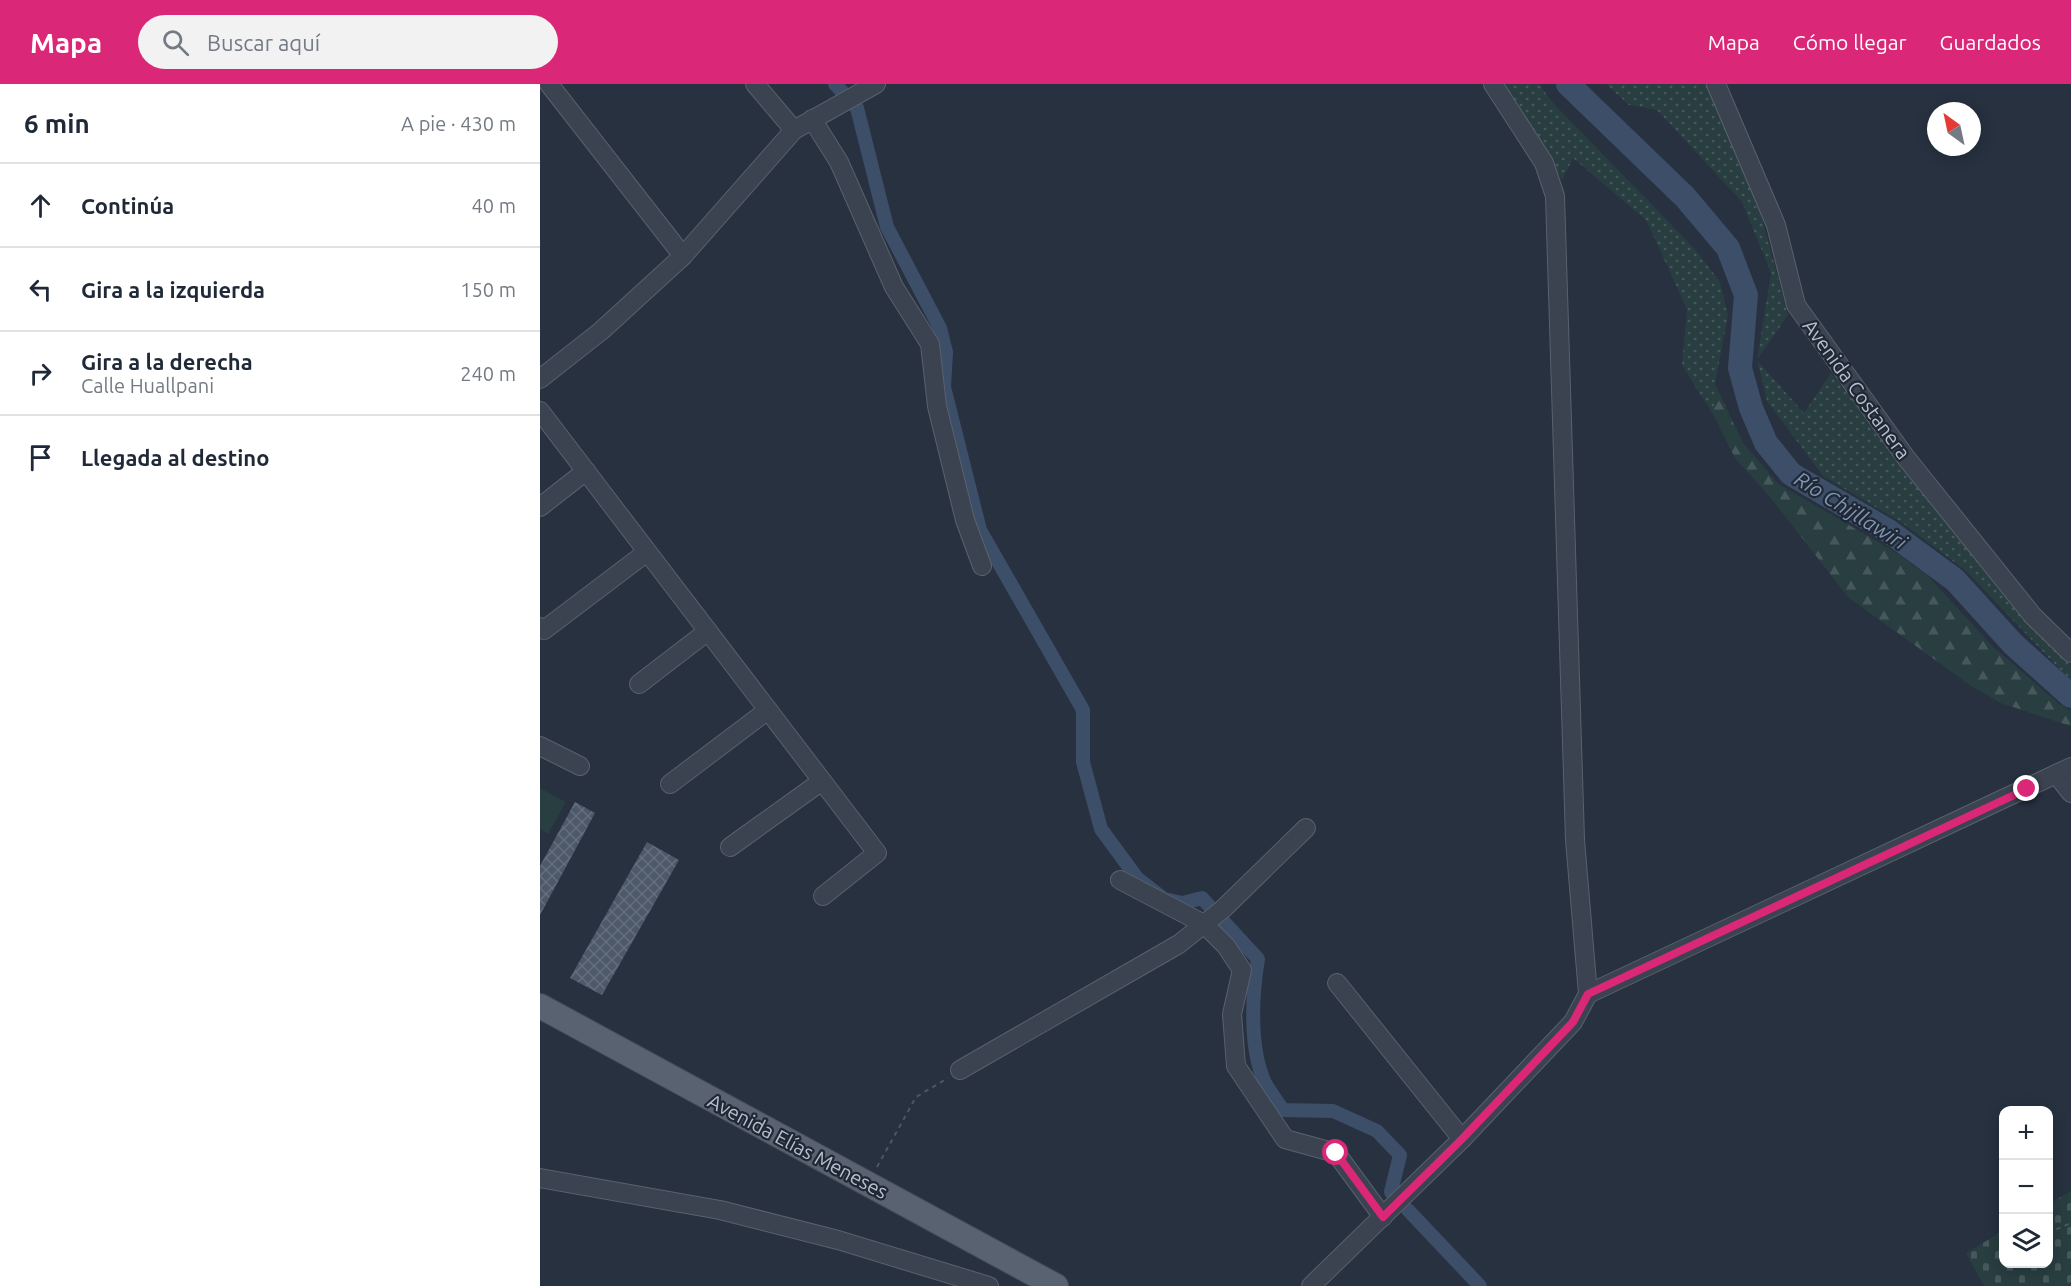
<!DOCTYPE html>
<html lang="es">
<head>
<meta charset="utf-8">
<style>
	:root { --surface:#fff; --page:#f2f2f3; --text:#1f2937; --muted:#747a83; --line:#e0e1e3; --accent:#db2777 }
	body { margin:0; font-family:Ubuntu,sans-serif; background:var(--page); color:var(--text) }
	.controls { position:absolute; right:18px; bottom:18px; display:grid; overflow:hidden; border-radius:12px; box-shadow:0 3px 15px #0003 }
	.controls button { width:54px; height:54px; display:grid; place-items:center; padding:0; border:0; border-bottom:2px solid var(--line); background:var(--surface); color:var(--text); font:30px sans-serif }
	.compass { position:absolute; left:1387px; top:18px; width:54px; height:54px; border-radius:50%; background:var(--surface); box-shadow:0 3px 15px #0003; rotate:327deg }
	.stop { position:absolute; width:18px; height:18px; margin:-14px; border:4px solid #db2777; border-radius:50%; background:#fff }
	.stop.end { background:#db2777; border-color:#fff; box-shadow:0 2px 6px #0008 }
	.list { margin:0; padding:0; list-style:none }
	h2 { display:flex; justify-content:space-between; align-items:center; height:78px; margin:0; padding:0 24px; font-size:26px }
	h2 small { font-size:20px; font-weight:400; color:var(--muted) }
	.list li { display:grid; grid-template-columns:39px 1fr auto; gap:18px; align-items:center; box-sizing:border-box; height:84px; padding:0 24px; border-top:2px solid var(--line) }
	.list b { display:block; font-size:22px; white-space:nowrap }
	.list p { margin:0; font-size:20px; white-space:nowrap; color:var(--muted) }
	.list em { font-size:20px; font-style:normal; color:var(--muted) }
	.icon { flex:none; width:33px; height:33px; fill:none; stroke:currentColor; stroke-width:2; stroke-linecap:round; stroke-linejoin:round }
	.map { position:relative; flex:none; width:1531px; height:1202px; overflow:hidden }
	header { display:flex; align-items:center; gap:36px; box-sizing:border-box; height:84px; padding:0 30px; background:var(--accent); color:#fff }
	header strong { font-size:28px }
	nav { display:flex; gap:33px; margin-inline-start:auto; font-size:21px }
	.search { width:420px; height:54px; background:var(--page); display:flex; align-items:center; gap:15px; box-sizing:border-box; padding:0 21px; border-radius:33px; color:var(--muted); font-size:22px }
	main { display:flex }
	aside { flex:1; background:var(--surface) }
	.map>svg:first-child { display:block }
</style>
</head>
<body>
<header>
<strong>Mapa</strong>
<div class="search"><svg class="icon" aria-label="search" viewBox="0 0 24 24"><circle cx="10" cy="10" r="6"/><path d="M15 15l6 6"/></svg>Buscar aquí</div>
<nav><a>Mapa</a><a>Cómo llegar</a><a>Guardados</a></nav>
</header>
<main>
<aside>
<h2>6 min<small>A pie · 430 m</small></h2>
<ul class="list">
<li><svg class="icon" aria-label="ahead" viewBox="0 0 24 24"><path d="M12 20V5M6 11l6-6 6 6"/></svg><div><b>Continúa</b></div><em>40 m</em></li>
<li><svg class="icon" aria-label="left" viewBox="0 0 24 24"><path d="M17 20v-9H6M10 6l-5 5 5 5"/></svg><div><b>Gira a la izquierda</b></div><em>150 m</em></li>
<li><svg class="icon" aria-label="right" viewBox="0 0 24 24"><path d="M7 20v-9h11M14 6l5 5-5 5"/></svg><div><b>Gira a la derecha</b><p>Calle Huallpani</p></div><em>240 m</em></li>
<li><svg class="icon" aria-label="arrive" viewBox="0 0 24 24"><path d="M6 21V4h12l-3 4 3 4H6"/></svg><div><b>Llegada al destino</b></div></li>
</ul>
</aside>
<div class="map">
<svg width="1531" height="1202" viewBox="0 0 1531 1202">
	<defs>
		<pattern id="grass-dots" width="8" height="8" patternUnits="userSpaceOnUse" patternTransform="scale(1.5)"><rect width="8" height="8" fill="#293e41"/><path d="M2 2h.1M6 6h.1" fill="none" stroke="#46585b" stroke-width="1.8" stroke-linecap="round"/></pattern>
		<pattern id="forest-firs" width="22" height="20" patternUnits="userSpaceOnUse" patternTransform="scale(1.5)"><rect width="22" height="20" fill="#293e41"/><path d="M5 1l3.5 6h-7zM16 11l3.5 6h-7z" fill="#46585b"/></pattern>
		<pattern id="cemetery-stones" width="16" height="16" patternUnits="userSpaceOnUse" patternTransform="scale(1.5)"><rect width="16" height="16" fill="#293e41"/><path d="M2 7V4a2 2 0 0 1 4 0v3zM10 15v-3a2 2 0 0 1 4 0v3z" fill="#46585b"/></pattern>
		<pattern id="building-cross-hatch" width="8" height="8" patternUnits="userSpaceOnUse" patternTransform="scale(1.5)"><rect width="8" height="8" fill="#4d5869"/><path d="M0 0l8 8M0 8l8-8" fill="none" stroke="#656e7d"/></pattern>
	</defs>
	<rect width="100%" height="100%" fill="#273140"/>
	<g fill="url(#grass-dots)">
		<path d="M 962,0 L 999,0 L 1012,18 L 1155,165 L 1180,198 L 1188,231 L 1175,300 L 1203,359 L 1238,400 L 1350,465 L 1387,491 L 1452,562 L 1519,620 L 1531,627 L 1531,642 L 1461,619 L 1430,601 L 1308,513 L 1232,415 L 1195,374 L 1174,332 L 1142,281 L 1147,225 L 1106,136 L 1033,74 L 1022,96 Z"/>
		<path d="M 1066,0 L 1169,0 L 1222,134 L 1248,231 L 1217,276 L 1264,329 L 1291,289 L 1457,501 L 1531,582 L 1531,597 L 1426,487 L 1364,440 L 1283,392 L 1227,317 L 1217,276 L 1231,189 L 1202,118 L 1117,26 L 1089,21 Z"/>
	</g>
	<path fill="url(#forest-firs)" d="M 1174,300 L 1203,359 L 1238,400 L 1350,465 L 1387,491 L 1452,562 L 1519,620 L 1531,627 L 1531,642 L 1461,619 L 1430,601 L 1308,513 L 1232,415 L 1195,374 L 1174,332 Z"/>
	<path fill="url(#cemetery-stones)" d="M 1531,1107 L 1531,1202 L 1444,1202 L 1426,1169 L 1463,1147 L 1464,1180 L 1508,1180 L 1509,1120 Z"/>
	<path fill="#293e41" d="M 0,704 L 26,718 L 8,750 L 0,745 Z"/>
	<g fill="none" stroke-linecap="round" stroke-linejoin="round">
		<g stroke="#3d4e68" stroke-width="14">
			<path d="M 295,0 L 317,24 L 347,143 L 400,244 L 406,268 L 404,303 L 440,446 L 543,626 L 543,678 L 561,745 L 597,794 L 624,815 L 643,819 L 662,814 L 718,875 C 712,911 709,964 725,999 C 730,1008 737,1017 743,1026 L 793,1027 L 837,1047 L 860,1071 L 851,1108"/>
			<path d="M 868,1126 L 940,1202"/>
		</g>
		<path stroke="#3d4e68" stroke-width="24" d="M 1028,0 L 1145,113 L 1188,164 L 1206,211 L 1200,284 L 1211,324 L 1226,359 L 1251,390 L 1347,446 L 1415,496 L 1473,560 L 1531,612"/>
	</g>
	<g fill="url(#building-cross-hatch)">
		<path d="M 35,718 L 55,729 L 0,831 L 0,782 Z"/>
		<path d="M 107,758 L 139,776 L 62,911 L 30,894 Z"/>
	</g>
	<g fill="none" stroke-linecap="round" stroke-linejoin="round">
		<defs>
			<g id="minor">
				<path d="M 9,0 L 143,172"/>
				<path d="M 215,0 L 254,46"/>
				<path d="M 1176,0 L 1236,141 L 1256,221 L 1367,375 L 1493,532 L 1531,569"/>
				<path d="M 272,35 L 299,78 L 354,203 L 390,260 L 397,322 L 425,436 L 442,482"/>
				<path d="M 0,295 L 61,247 L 143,172 L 254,46 L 336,0"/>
				<path d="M 0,327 L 337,769 L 283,812"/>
				<path d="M 0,423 L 46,387"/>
				<path d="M 0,543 L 4,546 L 107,468"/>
				<path d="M 99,600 L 168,547"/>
				<path d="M 0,662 L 40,682"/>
				<path d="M 1516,690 L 1531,709"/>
				<path d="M 130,700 L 228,626"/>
				<path d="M 190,763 L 282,697"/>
				<path d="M 580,796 L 664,840 L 686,862 L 702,886 L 692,930 L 696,982 L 745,1055 L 796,1069 L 843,1133"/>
				<path d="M 797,899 L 922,1055"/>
				<path d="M 1048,910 L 1531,683"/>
				<path d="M 420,986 L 639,860 L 683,825 L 766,744"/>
				<path d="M 0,1094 L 180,1126 L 298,1156 L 449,1202"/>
				<path d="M 771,1202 L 922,1055 L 1033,938 L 1048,910 L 1035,756 L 1015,112 L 1004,79 L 953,0"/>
			</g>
			<path id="major" d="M 0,922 L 516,1202"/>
		</defs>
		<use href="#minor" stroke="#59616d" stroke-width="20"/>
		<use href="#major" stroke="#454c59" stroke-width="26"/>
		<g stroke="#475a5e" stroke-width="2" stroke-dasharray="4.5 4.5" stroke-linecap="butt">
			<path d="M 337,1083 L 376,1013 L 408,994"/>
			<path d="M 1508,1149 L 1531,1139"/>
		</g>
		<use href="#minor" stroke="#3b4350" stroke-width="18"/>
		<use href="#major" stroke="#596270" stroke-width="24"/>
	</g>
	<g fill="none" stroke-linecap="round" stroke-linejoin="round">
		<path stroke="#db2777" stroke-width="8" d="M 796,1069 L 843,1133 L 922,1055 L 1033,938 L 1048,910 L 1487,705"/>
	</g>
	<g text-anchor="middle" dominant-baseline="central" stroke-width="4.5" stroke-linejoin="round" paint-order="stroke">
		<g font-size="20" fill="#b8beca" stroke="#202835">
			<text transform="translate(1317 305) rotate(54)">Avenida Costanera</text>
			<text transform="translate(258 1062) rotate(28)">Avenida Elías Meneses</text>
		</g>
		<g font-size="21" font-style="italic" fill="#8094b1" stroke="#202835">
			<text transform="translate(1311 426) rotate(32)">Río Chijllawiri</text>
		</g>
	</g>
</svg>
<div class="controls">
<button>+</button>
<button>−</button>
<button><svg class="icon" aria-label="layers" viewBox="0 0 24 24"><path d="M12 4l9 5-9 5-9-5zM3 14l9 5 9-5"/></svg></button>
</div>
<svg class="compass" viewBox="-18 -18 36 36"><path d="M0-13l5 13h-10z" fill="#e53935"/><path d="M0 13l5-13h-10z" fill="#747a83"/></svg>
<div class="stop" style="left:796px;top:1069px"></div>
<div class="stop end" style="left:1487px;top:705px"></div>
</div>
</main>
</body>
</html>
